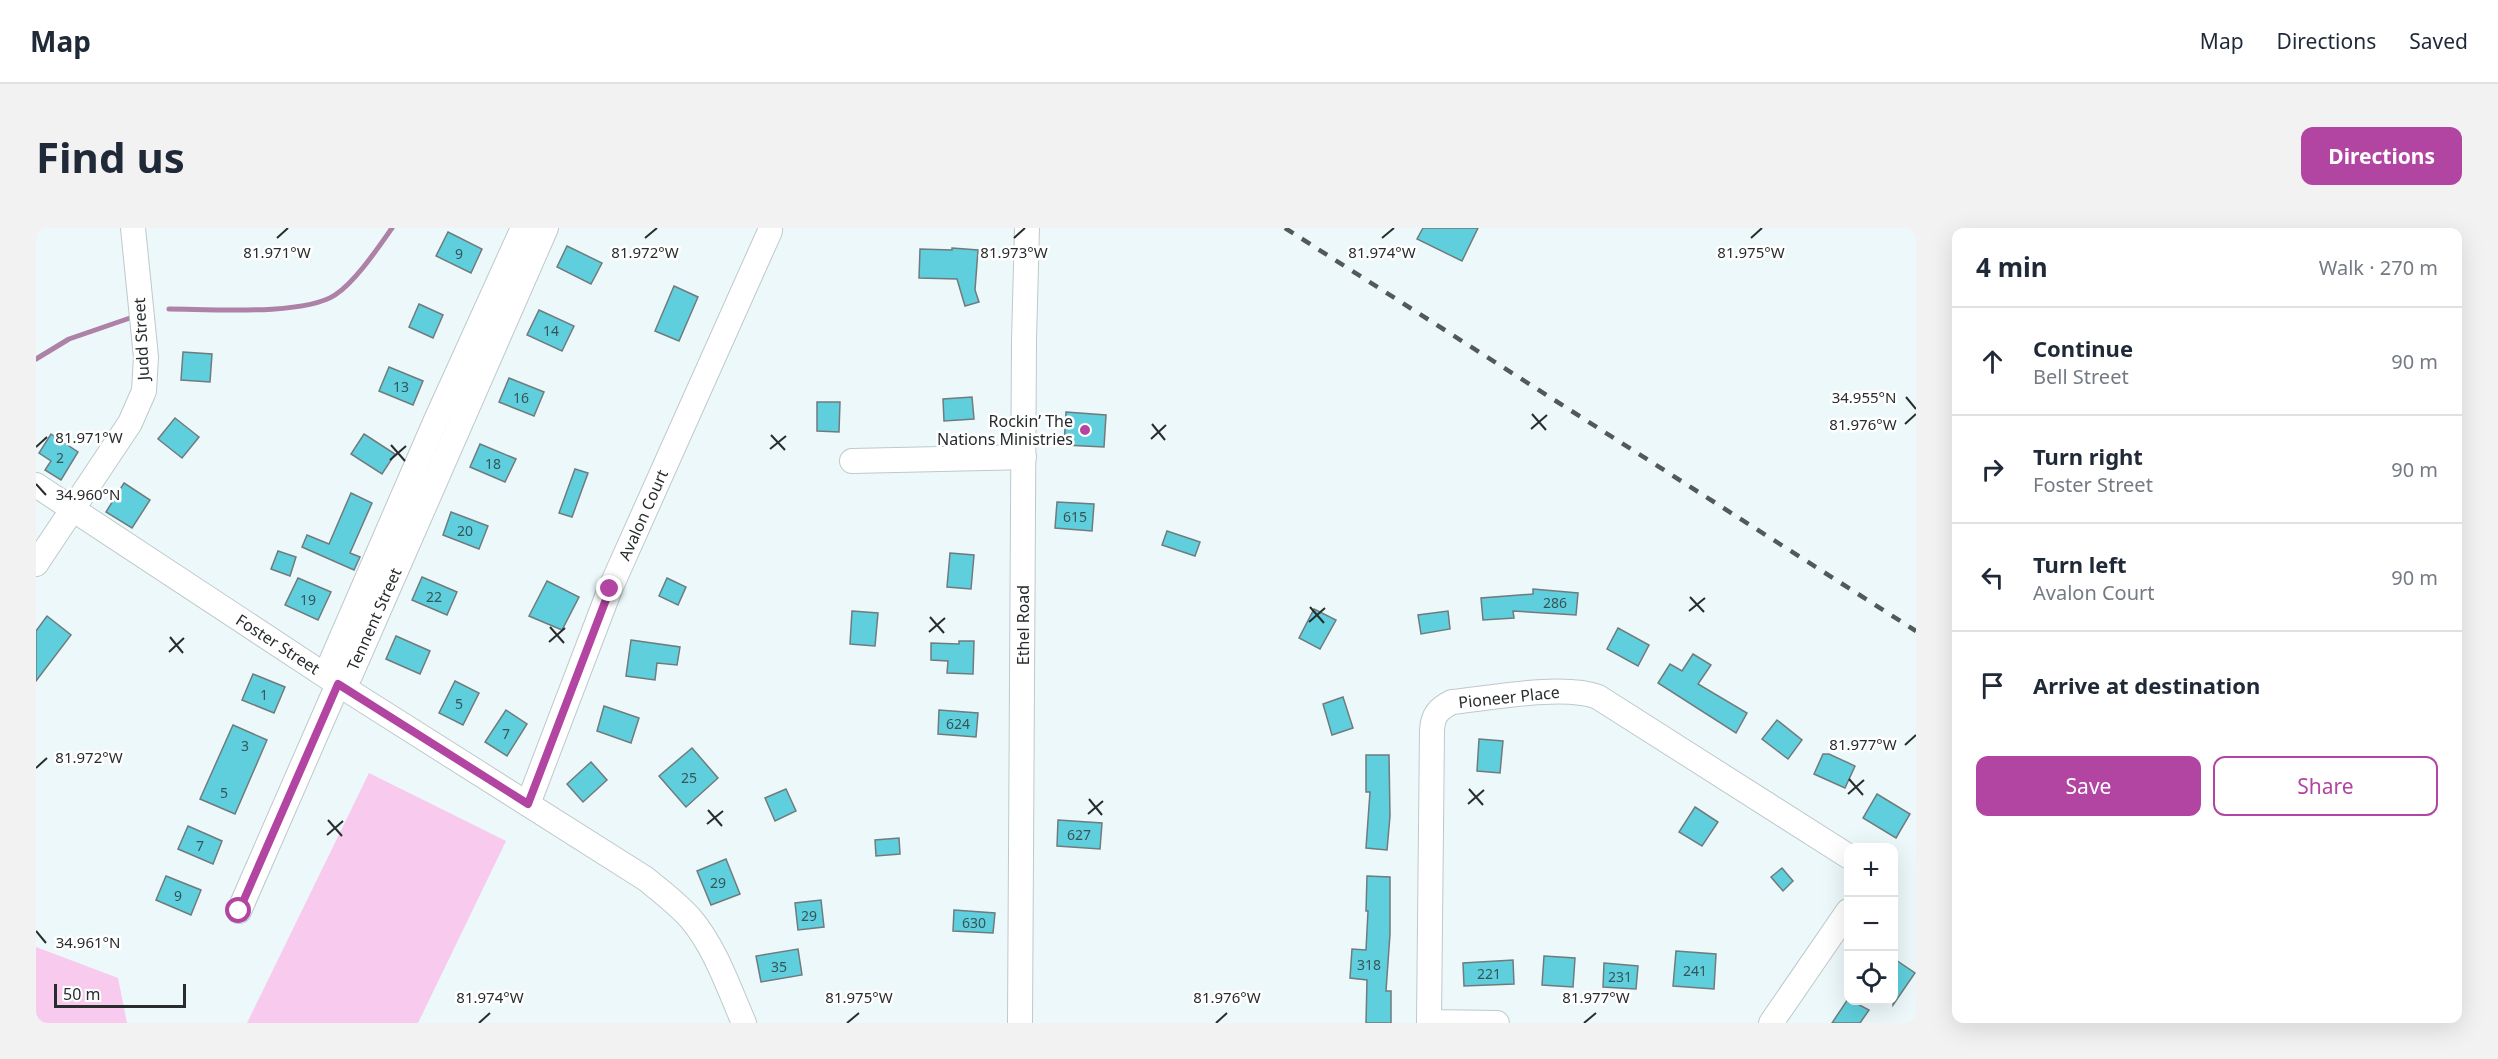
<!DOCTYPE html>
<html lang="en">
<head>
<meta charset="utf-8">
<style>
	:root { --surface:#fff; --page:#f2f2f3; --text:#1f2937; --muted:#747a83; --line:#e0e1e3; --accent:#b244a2 }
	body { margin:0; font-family:"Noto Sans",sans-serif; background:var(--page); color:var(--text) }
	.controls { position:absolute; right:18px; bottom:18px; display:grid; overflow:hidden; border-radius:12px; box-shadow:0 6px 24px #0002 }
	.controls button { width:54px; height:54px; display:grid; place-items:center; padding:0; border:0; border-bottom:2px solid var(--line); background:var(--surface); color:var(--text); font:30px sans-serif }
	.scale { position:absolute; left:18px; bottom:15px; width:132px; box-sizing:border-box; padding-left:6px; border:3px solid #282c2d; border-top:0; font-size:16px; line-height:21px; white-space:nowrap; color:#282c2d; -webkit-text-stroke:4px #fff; paint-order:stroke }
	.stop { position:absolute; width:18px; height:18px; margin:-14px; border:4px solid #b244a2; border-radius:50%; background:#fff }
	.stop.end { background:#b244a2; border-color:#fff; box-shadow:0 2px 6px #0008 }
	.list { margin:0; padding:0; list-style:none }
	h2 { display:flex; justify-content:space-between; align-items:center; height:78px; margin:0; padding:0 24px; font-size:26px }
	h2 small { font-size:20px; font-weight:400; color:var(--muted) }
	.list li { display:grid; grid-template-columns:39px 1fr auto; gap:18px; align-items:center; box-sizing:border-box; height:108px; padding:0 24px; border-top:2px solid var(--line) }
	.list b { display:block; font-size:22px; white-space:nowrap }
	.list p { margin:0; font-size:20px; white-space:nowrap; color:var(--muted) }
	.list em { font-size:20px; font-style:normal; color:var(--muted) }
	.actions { display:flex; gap:12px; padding:18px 24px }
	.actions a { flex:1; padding:14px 0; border:2px solid var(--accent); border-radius:12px; text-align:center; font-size:21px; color:var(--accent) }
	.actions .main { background:var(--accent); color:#fff }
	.icon { flex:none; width:33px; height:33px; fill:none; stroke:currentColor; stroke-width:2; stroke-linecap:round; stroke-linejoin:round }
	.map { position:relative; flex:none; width:1880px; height:795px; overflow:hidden; border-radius:12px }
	header { display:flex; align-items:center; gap:36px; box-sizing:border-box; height:84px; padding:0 30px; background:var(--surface); border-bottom:2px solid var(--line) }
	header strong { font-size:28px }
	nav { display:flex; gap:33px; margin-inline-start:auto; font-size:21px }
	.intro { display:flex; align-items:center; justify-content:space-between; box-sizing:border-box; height:144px; padding:0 36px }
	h1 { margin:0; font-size:42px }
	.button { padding:15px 27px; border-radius:12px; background:var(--accent); color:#fff; font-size:21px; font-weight:700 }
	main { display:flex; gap:36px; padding:0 36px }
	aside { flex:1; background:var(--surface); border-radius:12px; box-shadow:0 6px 24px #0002 }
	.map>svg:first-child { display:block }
</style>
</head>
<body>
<header>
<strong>Map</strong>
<nav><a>Map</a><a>Directions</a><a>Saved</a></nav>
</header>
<div class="intro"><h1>Find us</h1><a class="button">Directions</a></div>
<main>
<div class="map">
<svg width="1880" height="795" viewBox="0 0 1880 795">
	<rect width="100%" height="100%" fill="#ecf8fa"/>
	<g fill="#f8caee">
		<path d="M 333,545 L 470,613 L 382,795 L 211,795 Z"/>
		<path d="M 0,719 L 82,750 L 91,795 L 0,795 Z"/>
	</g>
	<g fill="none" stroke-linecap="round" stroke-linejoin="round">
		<g stroke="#ae81a7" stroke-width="5">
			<path d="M 133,81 C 173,81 267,88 299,67 C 319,54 342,20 356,0"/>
			<path d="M 0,131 L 33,111 L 94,90"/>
		</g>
	</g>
	<g fill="#60cfdd" stroke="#707b7c" stroke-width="1.5">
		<path d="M 1387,0 L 1442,0 L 1426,33 L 1381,11 Z"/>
		<path d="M 412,4 L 446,21 L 435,45 L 400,28 Z"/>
		<path d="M 531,18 L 566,35 L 555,56 L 521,39 Z"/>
		<path d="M 916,20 L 942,22 L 939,62 L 943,74 L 929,78 L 921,51 L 883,50 L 884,21 L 916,22 Z"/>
		<path d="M 638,58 L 662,69 L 643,113 L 619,103 Z"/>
		<path d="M 383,76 L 407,87 L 397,110 L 373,99 Z"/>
		<path d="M 503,82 L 538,98 L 526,123 L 491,107 Z"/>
		<path d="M 147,124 L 176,126 L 174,154 L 145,152 Z"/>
		<path d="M 353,139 L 387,153 L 377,177 L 343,163 Z"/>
		<path d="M 473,150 L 508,164 L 498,188 L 463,174 Z"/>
		<path d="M 936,169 L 938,191 L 908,193 L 907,171 Z"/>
		<path d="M 781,174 L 804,174 L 803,204 L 781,203 Z"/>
		<path d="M 1030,184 L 1070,187 L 1068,219 L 1028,217 Z"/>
		<path d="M 139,190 L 163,209 L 146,230 L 122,211 Z"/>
		<path d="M 15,206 L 42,224 L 25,252 L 9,242 L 15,233 L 3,225 Z"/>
		<path d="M 328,206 L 359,226 L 346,246 L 315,226 Z"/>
		<path d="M 444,216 L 480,231 L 469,254 L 434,239 Z"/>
		<path d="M 539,241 L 552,245 L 536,289 L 523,285 Z"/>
		<path d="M 88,255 L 114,272 L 96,300 L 70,284 Z"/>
		<path d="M 315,265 L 336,275 L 314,325 L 324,329 L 318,342 L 266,319 L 271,307 L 293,316 Z"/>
		<path d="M 1021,274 L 1058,276 L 1056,303 L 1019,300 Z"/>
		<path d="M 415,284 L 452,298 L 443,321 L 407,307 Z"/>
		<path d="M 1131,303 L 1164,314 L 1159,328 L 1126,317 Z"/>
		<path d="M 242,323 L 260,329 L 254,348 L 235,341 Z"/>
		<path d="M 914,325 L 938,327 L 935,361 L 911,359 Z"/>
		<path d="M 386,349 L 421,364 L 411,387 L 376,372 Z"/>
		<path d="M 262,350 L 295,364 L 282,392 L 249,377 Z"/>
		<path d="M 631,350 L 650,359 L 642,377 L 623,368 Z"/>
		<path d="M 511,353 L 543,369 L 526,402 L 493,388 Z"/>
		<path d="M 1497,361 L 1542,365 L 1540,387 L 1477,383 L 1478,390 L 1447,392 L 1445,370 L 1497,366 Z"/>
		<path d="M 1278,381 L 1300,392 L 1284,421 L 1263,410 Z"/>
		<path d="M 816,383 L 842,385 L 839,418 L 814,416 Z"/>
		<path d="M 1412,383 L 1414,401 L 1385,406 L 1382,387 Z"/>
		<path d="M 11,388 L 35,407 L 0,453 L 0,403 Z"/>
		<path d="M 1582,400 L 1613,417 L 1602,438 L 1571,421 Z"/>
		<path d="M 360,408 L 394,423 L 384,446 L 350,431 Z"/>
		<path d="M 595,412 L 644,419 L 641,437 L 621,435 L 619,452 L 590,448 Z"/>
		<path d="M 923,413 L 938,413 L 937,446 L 911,445 L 912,433 L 895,432 L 895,415 L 923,416 Z"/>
		<path d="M 1657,426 L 1675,437 L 1662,456 L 1711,485 L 1700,505 L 1622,455 L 1634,436 L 1646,443 Z"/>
		<path d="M 217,446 L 249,459 L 238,485 L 206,472 Z"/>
		<path d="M 419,453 L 443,465 L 427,497 L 403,485 Z"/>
		<path d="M 1307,469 L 1317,500 L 1296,507 L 1287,476 Z"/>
		<path d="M 568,478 L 603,490 L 595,515 L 561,503 Z"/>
		<path d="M 470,482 L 491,496 L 471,528 L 449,514 Z"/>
		<path d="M 903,482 L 942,485 L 940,509 L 902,506 Z"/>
		<path d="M 1741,492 L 1766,512 L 1752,531 L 1726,511 Z"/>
		<path d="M 197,497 L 231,512 L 199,586 L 164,571 Z"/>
		<path d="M 1443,511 L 1467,513 L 1464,545 L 1441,543 Z"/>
		<path d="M 656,520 L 682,550 L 650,579 L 623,548 Z"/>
		<path d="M 1787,526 L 1793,526 L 1819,538 L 1809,560 L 1778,546 Z"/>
		<path d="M 1330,527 L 1353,527 L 1354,588 L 1351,622 L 1330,620 L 1334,564 L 1330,564 Z"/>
		<path d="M 555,534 L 571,552 L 547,574 L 531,556 Z"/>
		<path d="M 750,561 L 760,583 L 739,593 L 729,570 Z"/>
		<path d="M 1841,566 L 1874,586 L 1860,610 L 1827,590 Z"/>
		<path d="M 1659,579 L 1682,594 L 1666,618 L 1643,604 Z"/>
		<path d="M 1022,592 L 1066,595 L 1064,621 L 1021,618 Z"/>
		<path d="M 152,598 L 186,613 L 177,636 L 142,621 Z"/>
		<path d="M 863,610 L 864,626 L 840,628 L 839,612 Z"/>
		<path d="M 690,631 L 704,666 L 675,677 L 661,643 Z"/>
		<path d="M 1746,640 L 1757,653 L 1747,663 L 1735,649 Z"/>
		<path d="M 130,648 L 165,662 L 155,687 L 120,672 Z"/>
		<path d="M 1331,648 L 1354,649 L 1354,706 L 1350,763 L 1355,763 L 1355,795 L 1330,795 L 1331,752 L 1314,750 L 1316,721 L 1330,722 L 1332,683 L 1330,683 Z"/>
		<path d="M 785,672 L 788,699 L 762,702 L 759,675 Z"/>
		<path d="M 918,682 L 959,685 L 957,705 L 917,703 Z"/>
		<path d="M 762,721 L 766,747 L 725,754 L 720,728 Z"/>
		<path d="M 1640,723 L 1680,726 L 1678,761 L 1637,758 Z"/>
		<path d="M 1508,728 L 1539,730 L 1537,759 L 1506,757 Z"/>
		<path d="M 1857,730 L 1879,745 L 1857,777 Z"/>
		<path d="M 1477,732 L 1478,756 L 1428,758 L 1427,735 Z"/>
		<path d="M 1568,735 L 1602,738 L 1600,761 L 1567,759 Z"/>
		<path d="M 1812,771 L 1833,782 L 1824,795 L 1796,795 Z"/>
	</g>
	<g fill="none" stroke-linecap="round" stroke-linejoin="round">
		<defs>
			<g id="minor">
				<path d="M 816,233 L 988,229"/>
				<path d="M 0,257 L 302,456 L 610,651 C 626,664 642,676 655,691 C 680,721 693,761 708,795"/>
				<path d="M 0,336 L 94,195 L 108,163 L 110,129 L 97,0"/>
				<path d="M 302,456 L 314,448 L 510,0"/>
				<path d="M 302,456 L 295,434 L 400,192 L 487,0"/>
				<path d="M 492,576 L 574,361 L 734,3"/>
				<path d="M 203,683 L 302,456"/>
				<path d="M 984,795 L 988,112 L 991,0"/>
				<path d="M 1461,795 L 1393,794 L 1396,502 C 1397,487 1402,481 1416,474 C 1454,470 1528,456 1562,469 L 1812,628"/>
				<path d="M 1735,795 L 1812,683"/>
			</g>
		</defs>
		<use href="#minor" stroke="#bec9cb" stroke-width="26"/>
		<use href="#minor" stroke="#fff" stroke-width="24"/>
		<path stroke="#53595a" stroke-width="4.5" stroke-dasharray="10 10" stroke-linecap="butt" d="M 1249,0 L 1880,403"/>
	</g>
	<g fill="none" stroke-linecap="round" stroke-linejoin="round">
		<path stroke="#b244a2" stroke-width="8" d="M 203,683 L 302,456 L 492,576 L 574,361"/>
	</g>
	<path fill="none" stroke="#282c2d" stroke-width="2" d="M 241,10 L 252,0M 609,10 L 621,0M 978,10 L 989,0M 1346,10 L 1358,0M 1715,10 L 1726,0M 1870,169 L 1880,181M 1496,186 L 1510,202M 1116,196 L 1129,212M 1869,196 L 1880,186M 1495,201 L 1511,187M 735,207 L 749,222M 1115,211 L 1130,197M 355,217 L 369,233M 0,219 L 11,209M 734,221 L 750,208M 354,232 L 370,218M 0,256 L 10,267M 1654,369 L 1668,384M 1274,379 L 1288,395M 1653,383 L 1669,370M 894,389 L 908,405M 1273,394 L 1289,380M 514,399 L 528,415M 893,404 L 909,390M 134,409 L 147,425M 513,414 L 529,400M 133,424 L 148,410M 1869,517 L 1880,507M 0,540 L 11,530M 1813,551 L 1827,567M 1433,561 L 1447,577M 1812,566 L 1828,552M 1053,571 L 1066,587M 1432,576 L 1448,562M 672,582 L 686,598M 1052,586 L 1067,573M 292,592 L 306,608M 671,596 L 687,583M 291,607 L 307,593M 0,703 L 10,715M 443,795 L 454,785M 811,795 L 823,785M 1180,795 L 1191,785M 1548,795 L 1560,785"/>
	<circle fill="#b244a2" stroke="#fff" stroke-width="2" cx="1049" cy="202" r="6"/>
	<g text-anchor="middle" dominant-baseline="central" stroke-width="5" stroke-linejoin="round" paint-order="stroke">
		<g font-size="14" fill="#365559">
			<text x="423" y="25">9</text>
			<text x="515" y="102">14</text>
			<text x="365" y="158">13</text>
			<text x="485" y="169">16</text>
			<text x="24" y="229">2</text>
			<text x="457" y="235">18</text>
			<text x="1039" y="288">615</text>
			<text x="429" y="302">20</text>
			<text x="398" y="368">22</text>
			<text x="272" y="371">19</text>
			<text x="1519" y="374">286</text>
			<text x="228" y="466">1</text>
			<text x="423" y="475">5</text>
			<text x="922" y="495">624</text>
			<text x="470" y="505">7</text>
			<text x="209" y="517">3</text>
			<text x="653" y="549">25</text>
			<text x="188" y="564">5</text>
			<text x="1043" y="606">627</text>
			<text x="164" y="617">7</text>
			<text x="682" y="654">29</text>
			<text x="142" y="667">9</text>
			<text x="773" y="687">29</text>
			<text x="938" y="694">630</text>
			<text x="1333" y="736">318</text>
			<text x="743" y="738">35</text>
			<text x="1659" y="742">241</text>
			<text x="1453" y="745">221</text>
			<text x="1584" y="748">231</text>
		</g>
		<g font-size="16" fill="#282c2d" stroke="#fff">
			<text transform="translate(105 111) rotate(-93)">Judd Street</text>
			<text transform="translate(607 287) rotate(-66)">Avalon Court</text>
			<text transform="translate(338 391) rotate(-66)">Tennent Street</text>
			<text transform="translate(987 397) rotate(-90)">Ethel Road</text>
			<text transform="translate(242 416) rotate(33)">Foster Street</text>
			<text transform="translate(1473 469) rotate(-6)">Pioneer Place</text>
		</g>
		<g font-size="16" fill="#282c2d" stroke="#fff" text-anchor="end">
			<text x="1037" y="193">Rockin’ The<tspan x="1037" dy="18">Nations Ministries</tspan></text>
		</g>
	</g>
	<g font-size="15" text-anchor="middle" fill="#282c2d" stroke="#fff" stroke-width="5" stroke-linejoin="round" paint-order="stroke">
		<text x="241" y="30">81.971°W</text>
		<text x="609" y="30">81.972°W</text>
		<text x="978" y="30">81.973°W</text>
		<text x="1346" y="30">81.974°W</text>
		<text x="1715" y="30">81.975°W</text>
		<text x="1828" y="175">34.955°N</text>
		<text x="1827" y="202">81.976°W</text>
		<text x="53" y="215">81.971°W</text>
		<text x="52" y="272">34.960°N</text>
		<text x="1827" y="522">81.977°W</text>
		<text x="53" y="535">81.972°W</text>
		<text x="52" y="720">34.961°N</text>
		<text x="454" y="775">81.974°W</text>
		<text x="823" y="775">81.975°W</text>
		<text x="1191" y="775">81.976°W</text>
		<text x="1560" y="775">81.977°W</text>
	</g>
</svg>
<div class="controls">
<button>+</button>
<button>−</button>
<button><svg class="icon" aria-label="locate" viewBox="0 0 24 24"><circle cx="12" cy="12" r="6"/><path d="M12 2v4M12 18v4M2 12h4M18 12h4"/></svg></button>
</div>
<div class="scale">50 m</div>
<div class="stop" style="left:203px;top:683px"></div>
<div class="stop end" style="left:574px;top:361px"></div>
</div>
<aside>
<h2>4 min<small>Walk · 270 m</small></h2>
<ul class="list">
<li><svg class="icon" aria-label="ahead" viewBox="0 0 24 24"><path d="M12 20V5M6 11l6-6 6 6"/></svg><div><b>Continue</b><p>Bell Street</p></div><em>90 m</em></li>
<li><svg class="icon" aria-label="right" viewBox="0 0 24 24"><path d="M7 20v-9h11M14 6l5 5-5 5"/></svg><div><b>Turn right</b><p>Foster Street</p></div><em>90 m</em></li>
<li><svg class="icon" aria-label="left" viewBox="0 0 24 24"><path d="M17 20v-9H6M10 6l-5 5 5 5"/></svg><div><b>Turn left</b><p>Avalon Court</p></div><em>90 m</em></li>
<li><svg class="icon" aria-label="arrive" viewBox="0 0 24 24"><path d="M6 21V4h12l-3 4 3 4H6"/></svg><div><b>Arrive at destination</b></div></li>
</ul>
<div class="actions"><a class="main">Save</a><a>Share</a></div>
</aside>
</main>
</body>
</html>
